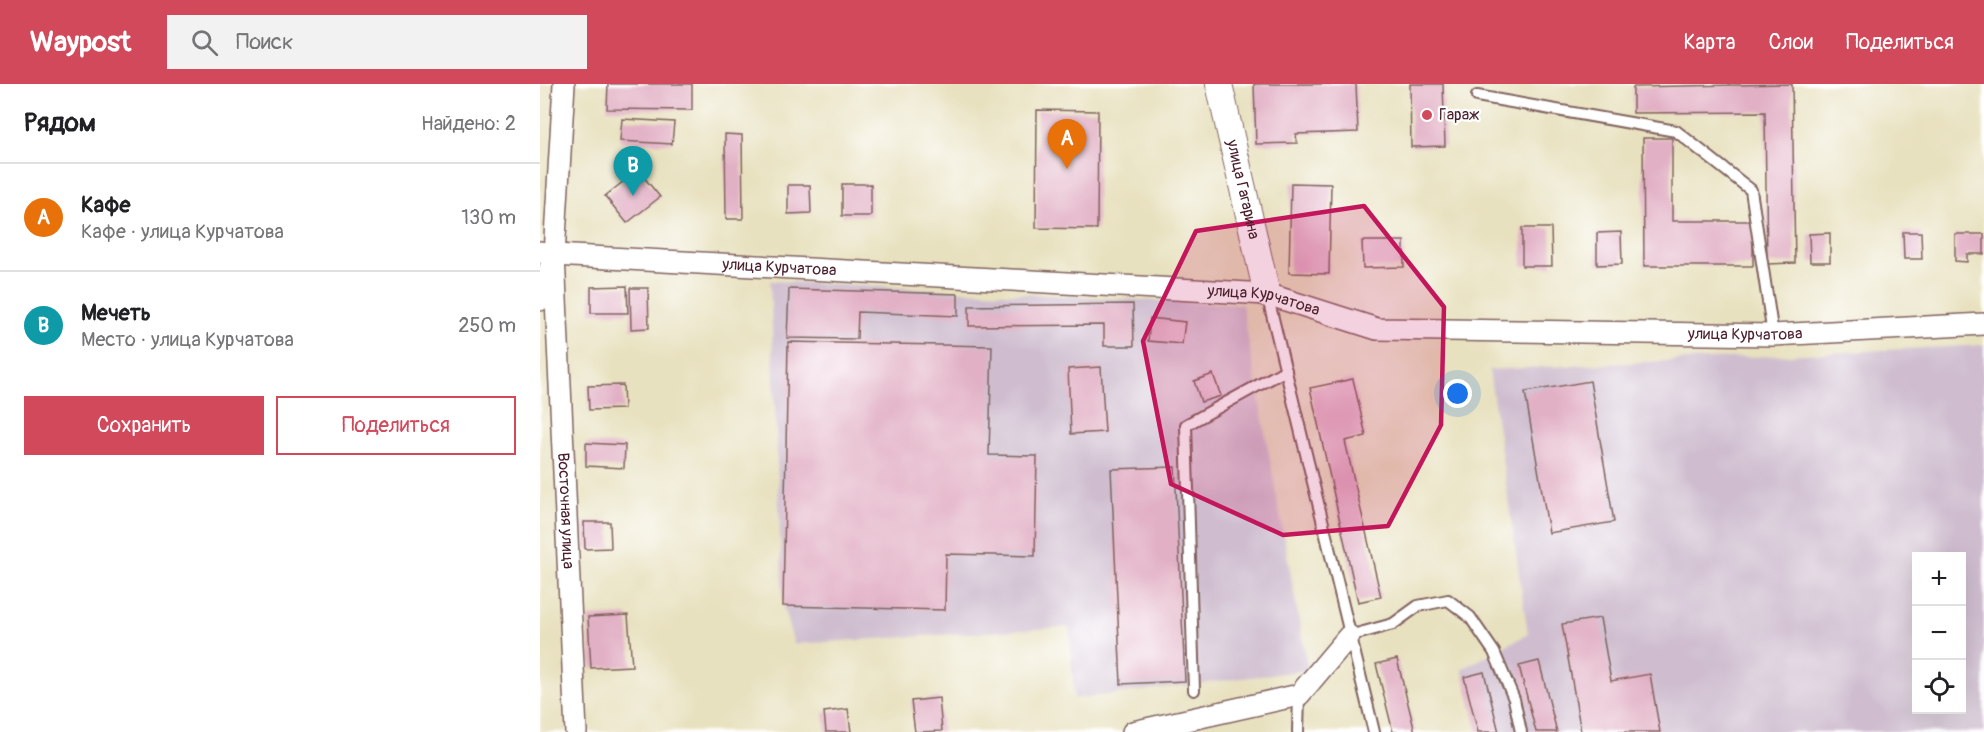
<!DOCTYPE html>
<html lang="ru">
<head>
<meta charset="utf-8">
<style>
	:root { --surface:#fff; --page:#f2f2f2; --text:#202124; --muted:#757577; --line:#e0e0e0; --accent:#d1495b }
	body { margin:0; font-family:Pangolin,sans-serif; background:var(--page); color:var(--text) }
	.controls { position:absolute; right:18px; bottom:18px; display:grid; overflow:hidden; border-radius:0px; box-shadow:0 6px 24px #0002 }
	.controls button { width:54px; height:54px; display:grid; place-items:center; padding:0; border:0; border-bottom:2px solid var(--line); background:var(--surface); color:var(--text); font:30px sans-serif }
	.you { position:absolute; left:918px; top:310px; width:21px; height:21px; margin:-15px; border:4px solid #fff; border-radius:50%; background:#1a73e8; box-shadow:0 0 0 9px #1a73e833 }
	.badge { display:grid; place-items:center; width:39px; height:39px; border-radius:50%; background:var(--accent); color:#fff; font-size:20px; font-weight:700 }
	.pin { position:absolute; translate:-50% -50px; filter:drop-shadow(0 2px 3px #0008) }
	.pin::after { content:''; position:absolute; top:32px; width:21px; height:18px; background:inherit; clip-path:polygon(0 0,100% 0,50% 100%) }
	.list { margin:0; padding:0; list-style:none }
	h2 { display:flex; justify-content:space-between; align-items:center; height:78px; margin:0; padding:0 24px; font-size:26px }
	h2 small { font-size:20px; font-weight:400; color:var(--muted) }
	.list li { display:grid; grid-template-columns:39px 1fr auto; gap:18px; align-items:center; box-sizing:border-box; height:108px; padding:0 24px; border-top:2px solid var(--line) }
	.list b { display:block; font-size:22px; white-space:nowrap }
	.list p { margin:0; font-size:20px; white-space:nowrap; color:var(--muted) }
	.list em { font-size:20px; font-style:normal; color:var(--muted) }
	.actions { display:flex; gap:12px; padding:18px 24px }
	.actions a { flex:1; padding:14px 0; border:2px solid var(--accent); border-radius:0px; text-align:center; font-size:21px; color:var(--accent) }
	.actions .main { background:var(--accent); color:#fff }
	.icon { flex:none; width:33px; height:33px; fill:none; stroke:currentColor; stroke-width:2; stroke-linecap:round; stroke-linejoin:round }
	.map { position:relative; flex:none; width:1444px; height:648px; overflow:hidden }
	header { display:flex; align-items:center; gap:36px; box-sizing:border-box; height:84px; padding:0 30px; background:var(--accent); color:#fff }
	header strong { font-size:28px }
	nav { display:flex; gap:33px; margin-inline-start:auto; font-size:21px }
	.search { width:420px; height:54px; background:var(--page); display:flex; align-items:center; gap:15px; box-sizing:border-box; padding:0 21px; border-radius:0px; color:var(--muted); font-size:22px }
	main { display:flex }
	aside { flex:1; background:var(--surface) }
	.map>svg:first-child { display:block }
</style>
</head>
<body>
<header>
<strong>Waypost</strong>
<div class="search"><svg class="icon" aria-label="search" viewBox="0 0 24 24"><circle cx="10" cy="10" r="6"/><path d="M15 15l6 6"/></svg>Поиск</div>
<nav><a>Карта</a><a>Слои</a><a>Поделиться</a></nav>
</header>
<main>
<aside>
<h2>Рядом<small>Найдено: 2</small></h2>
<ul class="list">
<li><span class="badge" style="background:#e8710a">A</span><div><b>Кафе</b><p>Кафе · улица Курчатова</p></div><em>130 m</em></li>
<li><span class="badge" style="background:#0f9aa8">B</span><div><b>Мечеть</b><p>Место · улица Курчатова</p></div><em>250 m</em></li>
</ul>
<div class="actions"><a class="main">Сохранить</a><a>Поделиться</a></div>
</aside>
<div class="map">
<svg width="1444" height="648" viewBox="0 0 1444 648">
	<rect width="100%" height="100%" fill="#fff"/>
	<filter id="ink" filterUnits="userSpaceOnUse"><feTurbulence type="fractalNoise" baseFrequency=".0167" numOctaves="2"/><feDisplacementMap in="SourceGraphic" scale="12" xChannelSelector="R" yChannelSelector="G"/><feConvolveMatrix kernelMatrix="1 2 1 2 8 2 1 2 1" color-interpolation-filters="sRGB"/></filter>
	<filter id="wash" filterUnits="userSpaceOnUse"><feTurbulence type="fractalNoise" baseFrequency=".008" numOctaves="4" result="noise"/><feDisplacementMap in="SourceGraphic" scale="24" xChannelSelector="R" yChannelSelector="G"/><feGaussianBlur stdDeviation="1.35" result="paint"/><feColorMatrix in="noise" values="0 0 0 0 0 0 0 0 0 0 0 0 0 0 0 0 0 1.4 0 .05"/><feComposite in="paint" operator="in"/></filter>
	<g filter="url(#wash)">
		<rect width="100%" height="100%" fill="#e8e1bf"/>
		<g fill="#cfbdcf" fill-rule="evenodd">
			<path d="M 230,197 L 702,221 L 768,586 L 534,615 L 529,543 L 254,560 L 243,522 Z"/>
			<path d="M 1444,261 L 1444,648 L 938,648 L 922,585 L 988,550 L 949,286 ZM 1376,472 L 1422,472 L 1422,626 L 1376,626 Z"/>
		</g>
		<g id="blocks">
			<g fill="#e2b0c5">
				<path d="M 68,0 L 152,0 L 152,26 L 67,25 Z"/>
				<path d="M 714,0 L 816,0 L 818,48 L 756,50 L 757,59 L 716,60 Z"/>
				<path d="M 870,0 L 903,0 L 905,62 L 871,63 Z"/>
				<path d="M 1252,0 L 1255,179 L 1227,180 L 1225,28 L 1093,29 L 1093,3 Z"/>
				<path d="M 497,26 L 558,27 L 557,145 L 496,144 Z"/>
				<path d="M 82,35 L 134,38 L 132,60 L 80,57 Z"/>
				<path d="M 185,50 L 202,51 L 203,135 L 186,135 Z"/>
				<path d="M 1103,54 L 1132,54 L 1132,137 L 1213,137 L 1213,182 L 1104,182 Z"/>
				<path d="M 98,86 L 120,113 L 87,139 L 65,112 Z"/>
				<path d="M 751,99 L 791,100 L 789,190 L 749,189 Z"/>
				<rect x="302" y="100" width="29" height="32"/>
				<path d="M 248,101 L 270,101 L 271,129 L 248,130 Z"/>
				<path d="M 982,144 L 1011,144 L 1012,182 L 982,182 Z"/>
				<path d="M 1081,148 L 1082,180 L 1057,181 L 1057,149 Z"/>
				<path d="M 1363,148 L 1381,148 L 1382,175 L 1364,175 Z"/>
				<path d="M 1290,149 L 1290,178 L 1270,178 L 1269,150 Z"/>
				<path d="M 1415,150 L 1444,150 L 1444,170 L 1427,170 L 1427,178 L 1415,177 Z"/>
				<path d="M 822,157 L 864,157 L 864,183 L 823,184 Z"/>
				<path d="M 87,202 L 88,229 L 51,229 L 51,203 Z"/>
				<path d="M 90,204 L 108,204 L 109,244 L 91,245 Z"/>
				<path d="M 249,205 L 418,210 L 418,232 L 318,228 L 317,255 L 247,254 Z"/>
				<path d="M 593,220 L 594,262 L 564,262 L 564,241 L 429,242 L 429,222 Z"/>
				<path d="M 610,234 L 645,238 L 642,260 L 608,257 Z"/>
				<path d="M 248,258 L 452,262 L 449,371 L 497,372 L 495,472 L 406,470 L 405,526 L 243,522 Z"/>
				<path d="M 561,283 L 565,348 L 531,350 L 528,285 Z"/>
				<path d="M 673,290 L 681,312 L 661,318 L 654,297 Z"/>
				<path d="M 813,295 L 826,352 L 805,357 L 841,513 L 818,518 L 770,304 Z"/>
				<path d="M 1050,297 L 1074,438 L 1009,449 L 985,308 Z"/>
				<path d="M 83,301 L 84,325 L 49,326 L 48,302 Z"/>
				<path d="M 46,359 L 85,361 L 84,384 L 46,382 Z"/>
				<path d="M 635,383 L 645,597 L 581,600 L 571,385 Z"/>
				<path d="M 44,438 L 70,438 L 71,464 L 45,465 Z"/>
				<path d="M 88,531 L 92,582 L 51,584 L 48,533 Z"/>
				<path d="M 1060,534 L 1071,597 L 1110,590 L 1120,648 L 1041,648 L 1022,540 Z"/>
				<path d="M 857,575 L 875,648 L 853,648 L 836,580 Z"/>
				<path d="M 999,577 L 1017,648 L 996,648 L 979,582 Z"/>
				<path d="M 944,588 L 959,648 L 938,648 L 924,593 Z"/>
				<path d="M 399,614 L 402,647 L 375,648 L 371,617 Z"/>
				<path d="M 308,625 L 311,648 L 286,648 L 284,628 Z"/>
			</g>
		</g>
	</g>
	<g filter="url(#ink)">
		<use href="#blocks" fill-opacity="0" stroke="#81635f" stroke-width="1.5"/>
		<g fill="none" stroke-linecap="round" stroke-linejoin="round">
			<defs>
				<g id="service">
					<path d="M 937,12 L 1136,47 L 1211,106 L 1233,251"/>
					<path d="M 727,210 L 834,648"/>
					<path d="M 809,552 L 853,540 L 878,522 L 908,516 L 930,533 L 954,568 L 974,615 L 981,648"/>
					<path d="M 654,606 L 646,341 L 746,286"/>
					<path d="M 758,648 L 759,611"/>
				</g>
				<g id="minor">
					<path id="s1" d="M 0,168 L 14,171 L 727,210 L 837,245 L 1233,251 L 1444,240"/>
					<path id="s2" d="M 14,171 L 36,648"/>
					<path d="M 0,216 L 14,171 L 24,0"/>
					<path d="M 593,648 L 759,611 L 809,552"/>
				</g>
				<g id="tertiary">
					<path id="s3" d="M 679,0 L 727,210"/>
				</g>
			</defs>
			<use href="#service" stroke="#81635f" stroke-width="14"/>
			<use href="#minor" stroke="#81635f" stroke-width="24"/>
			<use href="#tertiary" stroke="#81635f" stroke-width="28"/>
			<use href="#service" stroke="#fff" stroke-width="10"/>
			<use href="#minor" stroke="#fff" stroke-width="21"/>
			<use href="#tertiary" stroke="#fff" stroke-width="26"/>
		</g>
	</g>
	<path fill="#c2185b" fill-opacity="0.2" stroke="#c2185b" stroke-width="4.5" stroke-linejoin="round" d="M 824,122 L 904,223 L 901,341 L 848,442 L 743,451 L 631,400 L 603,257 L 656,147 Z"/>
	<circle fill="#d1495b" stroke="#fff" stroke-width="2" cx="887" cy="31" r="6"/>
	<g text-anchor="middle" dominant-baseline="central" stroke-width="4.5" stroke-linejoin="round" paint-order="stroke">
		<g font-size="16" fill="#4a1f2b" stroke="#fff" text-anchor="start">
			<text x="899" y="31">Гараж</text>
		</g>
		<g font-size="16" fill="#4a1f2b" stroke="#fff">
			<text stroke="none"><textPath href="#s3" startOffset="108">улица Гагарина</textPath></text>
			<text stroke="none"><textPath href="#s1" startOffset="240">улица Курчатова</textPath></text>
			<text stroke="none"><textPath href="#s1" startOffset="726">улица Курчатова</textPath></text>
			<text stroke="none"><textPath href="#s1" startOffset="1212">улица Курчатова</textPath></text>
			<text stroke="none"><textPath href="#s2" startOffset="256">Восточная улица</textPath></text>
		</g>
	</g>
</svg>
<div class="controls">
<button>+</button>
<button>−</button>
<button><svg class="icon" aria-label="locate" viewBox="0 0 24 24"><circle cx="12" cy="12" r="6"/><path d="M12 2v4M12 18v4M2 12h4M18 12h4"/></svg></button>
</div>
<div class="you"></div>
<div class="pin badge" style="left:527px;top:85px;background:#e8710a">A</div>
<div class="pin badge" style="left:93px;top:112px;background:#0f9aa8">B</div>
</div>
</main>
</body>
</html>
